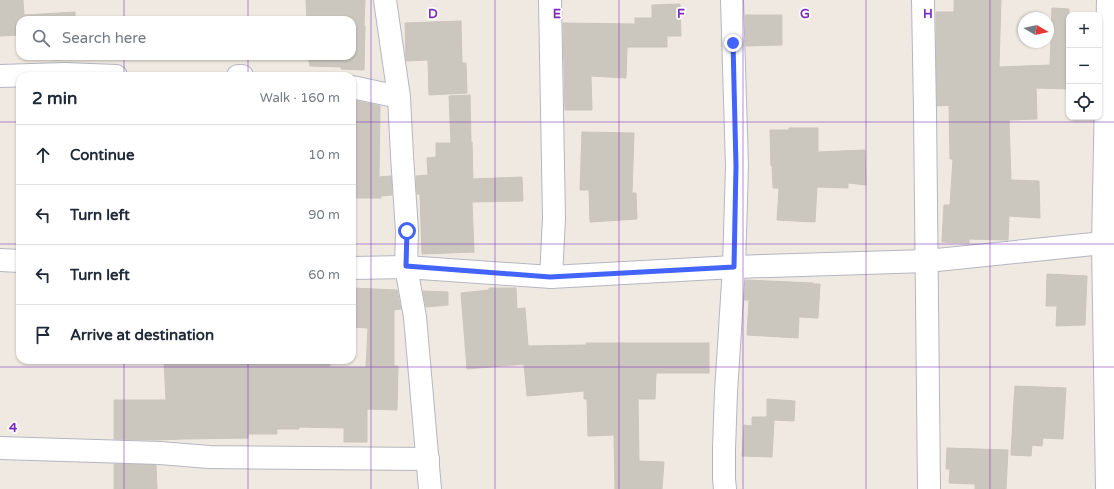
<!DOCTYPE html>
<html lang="en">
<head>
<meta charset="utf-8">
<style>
	:root { --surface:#fff; --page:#f2f2f3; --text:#1f2937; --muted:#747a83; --line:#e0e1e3 }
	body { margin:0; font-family:"Varela Round",sans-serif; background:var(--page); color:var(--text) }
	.controls { position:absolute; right:12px; top:12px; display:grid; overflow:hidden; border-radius:8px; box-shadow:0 1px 3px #0004 }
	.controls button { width:36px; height:36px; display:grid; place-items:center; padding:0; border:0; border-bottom:1px solid var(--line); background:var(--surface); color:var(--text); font:20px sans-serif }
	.compass { position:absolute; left:1018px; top:12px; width:36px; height:36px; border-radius:50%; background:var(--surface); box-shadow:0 1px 3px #0004; rotate:99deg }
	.stop { position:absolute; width:12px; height:12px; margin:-9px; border:3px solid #4264fb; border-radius:50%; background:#fff }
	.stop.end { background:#4264fb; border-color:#fff; box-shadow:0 1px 4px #0008 }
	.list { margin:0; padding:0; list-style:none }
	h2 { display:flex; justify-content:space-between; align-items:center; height:52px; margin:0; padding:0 16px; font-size:17px }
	h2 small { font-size:13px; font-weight:400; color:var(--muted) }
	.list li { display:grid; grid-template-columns:26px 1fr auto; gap:12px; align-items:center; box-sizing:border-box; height:60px; padding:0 16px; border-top:1px solid var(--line) }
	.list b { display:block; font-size:15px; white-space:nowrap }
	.list em { font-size:13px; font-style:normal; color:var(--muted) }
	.icon { flex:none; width:22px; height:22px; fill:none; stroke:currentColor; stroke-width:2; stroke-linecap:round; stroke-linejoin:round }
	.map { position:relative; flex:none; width:1114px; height:489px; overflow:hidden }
	.search { position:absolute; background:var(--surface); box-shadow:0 1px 3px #0004; left:16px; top:16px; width:340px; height:44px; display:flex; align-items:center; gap:10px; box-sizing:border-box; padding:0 14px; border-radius:12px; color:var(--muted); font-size:15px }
	.panel { position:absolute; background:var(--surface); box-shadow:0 1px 3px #0004; left:16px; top:72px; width:340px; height:292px; border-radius:12px }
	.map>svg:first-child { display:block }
</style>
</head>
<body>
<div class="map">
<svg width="1114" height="489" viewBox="0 0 1114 489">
	<rect width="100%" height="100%" fill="#efe9e1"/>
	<g fill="#cbc7bf" stroke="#cbc5ba">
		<path d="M 0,0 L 23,0 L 24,15 L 75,12 L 75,20 L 20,20 L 20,35 L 0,36 Z"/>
		<path d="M 306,0 L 365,0 L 364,26 L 365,26 L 364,70 L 341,69 L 341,67 L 310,66 L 308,56 L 352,56 L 352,20 L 307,20 Z"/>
		<path d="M 954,0 L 1001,0 L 999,67 L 1050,65 L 1052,8 L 1069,9 L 1069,89 L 1036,88 L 1037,119 L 1009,120 L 1011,180 L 1039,181 L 1040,218 L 1009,216 L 1008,240 L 969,239 L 969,243 L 942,242 L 944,205 L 950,205 L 953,159 L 950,159 L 949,105 L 937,106 L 936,12 L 954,12 Z"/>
		<path d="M 680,4 L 681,36 L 667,36 L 667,47 L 627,47 L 626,78 L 591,76 L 592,110 L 565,110 L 563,23 L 635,24 L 635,18 L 652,18 L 652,5 Z"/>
		<path d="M 745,15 L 782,15 L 782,45 L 746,46 Z"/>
		<path d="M 461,21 L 462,63 L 466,63 L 467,93 L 429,95 L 428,60 L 406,61 L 405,23 Z"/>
		<path d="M 52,56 L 77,56 L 78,59 L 53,60 Z"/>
		<path d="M 470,95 L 471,142 L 472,142 L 473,179 L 522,177 L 523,201 L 472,202 L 474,252 L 422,254 L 420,194 L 417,194 L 416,176 L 428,175 L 427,158 L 436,157 L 436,143 L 451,143 L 449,96 Z"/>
		<path d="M 352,101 L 357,101 L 380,106 L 379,177 L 391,176 L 392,195 L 381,196 L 381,198 L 352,198 Z"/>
		<path d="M 789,128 L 818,128 L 818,152 L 865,150 L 866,185 L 848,183 L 848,188 L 817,187 L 815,222 L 777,220 L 779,188 L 773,188 L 772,165 L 771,166 L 770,130 L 789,130 Z"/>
		<path d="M 582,132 L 634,133 L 632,193 L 636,193 L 637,219 L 590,222 L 589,190 L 580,190 Z"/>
		<path d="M 1047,274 L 1087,276 L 1085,325 L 1056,326 L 1057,306 L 1046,306 Z"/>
		<path d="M 746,280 L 813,283 L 813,284 L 820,284 L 818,318 L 799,317 L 798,338 L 747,335 L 749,300 L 744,300 Z"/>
		<path d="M 352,288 L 397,290 L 401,309 L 394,310 L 394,366 L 398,366 L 397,410 L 367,409 L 367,442 L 344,442 L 344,428 L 299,427 L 299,429 L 277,429 L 277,434 L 248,434 L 248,438 L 183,439 L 156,440 L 114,439 L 114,400 L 166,400 L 164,360 L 329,360 L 330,367 L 366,367 L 368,328 L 352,327 Z"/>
		<path d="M 489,288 L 516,288 L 517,309 L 525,308 L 528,346 L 586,345 L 586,343 L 709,343 L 709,373 L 656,373 L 655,399 L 638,399 L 639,461 L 664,462 L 662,489 L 615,489 L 614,435 L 588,436 L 587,399 L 584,399 L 584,391 L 527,396 L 524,364 L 467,369 L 461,293 L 489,290 Z"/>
		<path d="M 423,291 L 448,292 L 448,305 L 426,307 Z"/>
		<path d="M 1015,386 L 1066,388 L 1063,439 L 1043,438 L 1042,446 L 1032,445 L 1031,456 L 1011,455 L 1014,399 Z"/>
		<path d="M 767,399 L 795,401 L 794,421 L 774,420 L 772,457 L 742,456 L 744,425 L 752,426 L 752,417 L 767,417 Z"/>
		<path d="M 947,448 L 1008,450 L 1006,489 L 975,489 L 975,484 L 949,483 L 950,469 L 946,469 Z"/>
		<path d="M 114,464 L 156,465 L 157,489 L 114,489 Z"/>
	</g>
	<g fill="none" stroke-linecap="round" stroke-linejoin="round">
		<defs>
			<g id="minor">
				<path d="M 385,0 L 399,97 L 402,156 L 407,231 L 406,267 L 415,317 L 430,489"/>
				<path d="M 923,0 L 925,110 L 929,489"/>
				<path d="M 0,76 L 65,74 L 116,76"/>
				<path d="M 238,76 L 242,76"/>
				<path d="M 352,87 L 399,97"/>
				<path d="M 0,260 L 20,261"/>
				<path d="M 352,268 L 406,267 L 551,277 L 554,218 L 550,0"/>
				<path d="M 551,277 L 734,267 L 927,261 L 1103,243 L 1114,243"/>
				<path d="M 0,448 L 160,453 L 209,457 L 428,459"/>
				<path d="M 725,489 L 724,479 L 724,449 L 726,392 L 734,267 L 737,166 L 732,0"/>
				<path d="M 1107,489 L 1103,243 L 1108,0"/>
			</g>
		</defs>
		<use href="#minor" stroke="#b4b7c1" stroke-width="24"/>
		<use href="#minor" stroke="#fff" stroke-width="22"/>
	</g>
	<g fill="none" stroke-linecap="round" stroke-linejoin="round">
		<path stroke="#4264fb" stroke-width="5" d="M 407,231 L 406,266 L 550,277 L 734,267 L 736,166 L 733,43"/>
	</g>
	<path fill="none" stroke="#7b2cbf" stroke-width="1" stroke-opacity="0.55" d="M 124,0 L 124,20M 248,0 L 248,20M 371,0 L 371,489M 495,0 L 495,489M 619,0 L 619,489M 743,0 L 743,489M 866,0 L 866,489M 990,0 L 990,489M 124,56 L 124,76M 248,56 L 248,76M 0,122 L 20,122M 352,122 L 1114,122M 0,244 L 20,244M 352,244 L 1114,244M 124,360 L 124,489M 248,360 L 248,489M 0,367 L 1114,367"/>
	<g font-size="13" text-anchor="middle" font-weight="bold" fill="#7b2cbf" stroke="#fff" stroke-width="3.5" stroke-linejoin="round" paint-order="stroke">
		<text x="433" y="18">D</text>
		<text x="557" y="18">E</text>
		<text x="681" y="18">F</text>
		<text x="805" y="18">G</text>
		<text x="928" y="18">H</text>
		<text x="13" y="432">4</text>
	</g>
</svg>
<div class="controls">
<button>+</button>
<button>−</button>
<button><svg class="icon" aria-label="locate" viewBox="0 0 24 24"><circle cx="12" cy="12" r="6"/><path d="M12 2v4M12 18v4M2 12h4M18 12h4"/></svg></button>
</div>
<svg class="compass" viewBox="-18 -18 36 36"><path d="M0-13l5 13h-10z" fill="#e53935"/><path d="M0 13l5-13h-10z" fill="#747a83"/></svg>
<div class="stop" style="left:407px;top:231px"></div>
<div class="stop end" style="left:733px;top:43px"></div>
<div class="search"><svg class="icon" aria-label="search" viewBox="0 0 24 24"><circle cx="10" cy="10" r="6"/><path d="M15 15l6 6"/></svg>Search here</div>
<section class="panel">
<h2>2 min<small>Walk · 160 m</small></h2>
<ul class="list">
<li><svg class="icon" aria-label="ahead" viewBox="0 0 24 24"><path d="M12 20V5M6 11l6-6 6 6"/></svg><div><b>Continue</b></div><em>10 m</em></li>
<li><svg class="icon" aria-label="left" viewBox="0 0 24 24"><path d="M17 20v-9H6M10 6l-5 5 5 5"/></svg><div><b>Turn left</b></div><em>90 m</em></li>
<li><svg class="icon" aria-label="left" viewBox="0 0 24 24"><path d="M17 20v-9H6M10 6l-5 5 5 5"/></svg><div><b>Turn left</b></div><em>60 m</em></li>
<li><svg class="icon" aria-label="arrive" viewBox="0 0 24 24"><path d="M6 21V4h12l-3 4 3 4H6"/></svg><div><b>Arrive at destination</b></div></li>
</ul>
</section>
</div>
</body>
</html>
